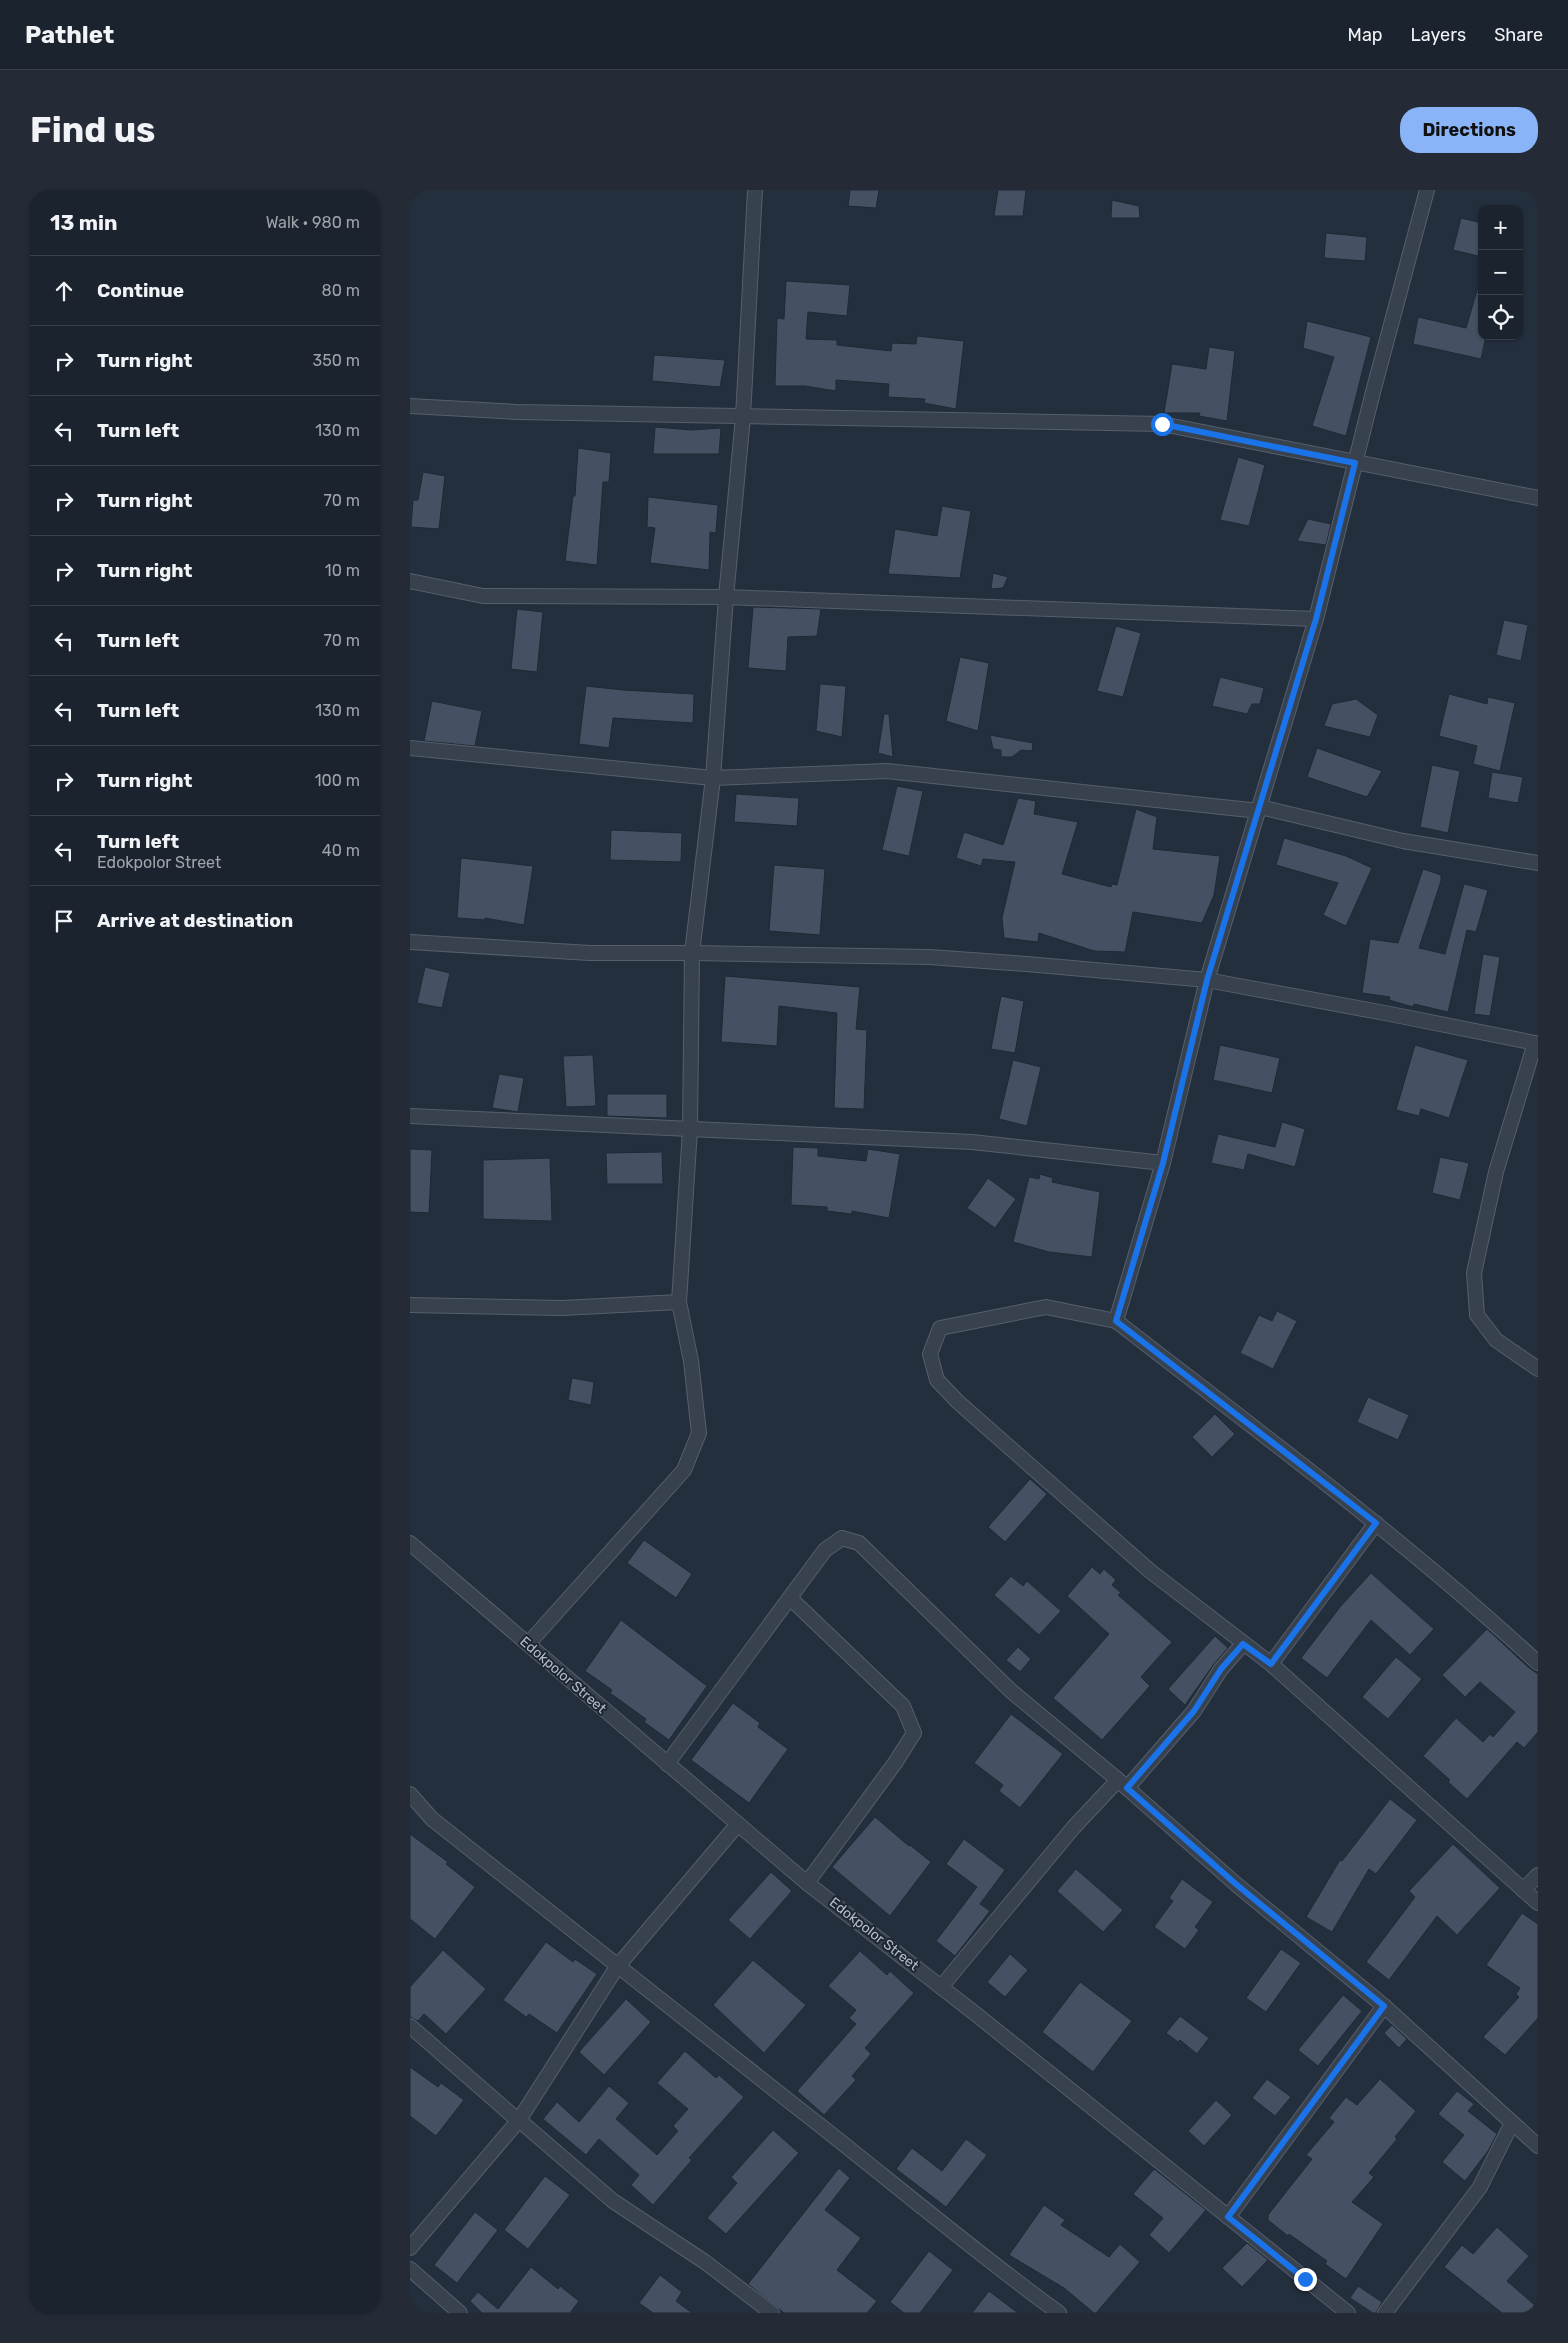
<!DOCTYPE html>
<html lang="en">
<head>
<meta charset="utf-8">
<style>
	:root { --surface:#1b232e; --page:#242b36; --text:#f1f3f6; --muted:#a0a4aa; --line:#39404a; --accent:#8ab4f8 }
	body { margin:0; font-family:Rubik,sans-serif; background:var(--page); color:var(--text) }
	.controls { position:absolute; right:15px; top:15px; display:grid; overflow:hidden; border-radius:10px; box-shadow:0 1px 4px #0004 }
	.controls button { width:45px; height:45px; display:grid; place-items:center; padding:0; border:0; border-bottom:1px solid var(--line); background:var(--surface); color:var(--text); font:25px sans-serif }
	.stop { position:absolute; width:15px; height:15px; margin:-11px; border:4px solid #1a73e8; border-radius:50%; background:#fff }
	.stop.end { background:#1a73e8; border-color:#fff; box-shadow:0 1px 5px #0008 }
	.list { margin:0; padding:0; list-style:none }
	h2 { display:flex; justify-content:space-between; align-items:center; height:65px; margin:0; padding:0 20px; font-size:21px }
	h2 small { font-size:16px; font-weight:400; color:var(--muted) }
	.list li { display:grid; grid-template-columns:32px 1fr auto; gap:15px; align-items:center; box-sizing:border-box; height:70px; padding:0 20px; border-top:1px solid var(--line) }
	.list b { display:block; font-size:19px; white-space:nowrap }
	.list p { margin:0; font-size:16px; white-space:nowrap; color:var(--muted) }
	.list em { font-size:16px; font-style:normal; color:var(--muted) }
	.icon { flex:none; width:28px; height:28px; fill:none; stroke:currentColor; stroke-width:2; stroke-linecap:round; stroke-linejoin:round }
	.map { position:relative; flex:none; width:1128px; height:2123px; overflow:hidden; border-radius:20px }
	header { display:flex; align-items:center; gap:30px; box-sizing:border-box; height:70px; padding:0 25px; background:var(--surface); border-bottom:1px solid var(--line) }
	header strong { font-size:24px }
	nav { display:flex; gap:28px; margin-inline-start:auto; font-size:18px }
	.intro { display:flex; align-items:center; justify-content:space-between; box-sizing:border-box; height:120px; padding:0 30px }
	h1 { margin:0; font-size:35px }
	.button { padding:12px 22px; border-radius:20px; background:var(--accent); color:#111; font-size:18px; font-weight:700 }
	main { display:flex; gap:30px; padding:0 30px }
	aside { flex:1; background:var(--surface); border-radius:20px; box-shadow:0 1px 4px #0004 }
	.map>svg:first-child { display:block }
</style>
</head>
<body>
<header>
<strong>Pathlet</strong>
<nav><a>Map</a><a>Layers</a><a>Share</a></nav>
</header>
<div class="intro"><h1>Find us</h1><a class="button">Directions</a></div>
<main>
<aside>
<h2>13 min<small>Walk · 980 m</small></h2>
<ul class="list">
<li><svg class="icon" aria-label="ahead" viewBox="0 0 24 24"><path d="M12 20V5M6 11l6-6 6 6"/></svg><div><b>Continue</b></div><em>80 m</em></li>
<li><svg class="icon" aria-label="right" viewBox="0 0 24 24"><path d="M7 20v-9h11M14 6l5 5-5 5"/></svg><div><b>Turn right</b></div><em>350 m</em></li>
<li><svg class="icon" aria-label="left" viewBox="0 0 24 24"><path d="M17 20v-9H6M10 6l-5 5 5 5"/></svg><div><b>Turn left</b></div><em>130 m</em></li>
<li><svg class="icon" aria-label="right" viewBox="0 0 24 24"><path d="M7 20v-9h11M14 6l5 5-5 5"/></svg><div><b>Turn right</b></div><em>70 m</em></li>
<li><svg class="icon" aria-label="right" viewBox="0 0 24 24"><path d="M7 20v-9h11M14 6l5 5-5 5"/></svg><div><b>Turn right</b></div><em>10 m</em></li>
<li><svg class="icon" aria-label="left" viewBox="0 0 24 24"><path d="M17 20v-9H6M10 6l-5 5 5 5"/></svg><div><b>Turn left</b></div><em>70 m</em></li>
<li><svg class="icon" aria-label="left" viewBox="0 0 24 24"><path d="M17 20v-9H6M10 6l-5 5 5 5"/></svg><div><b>Turn left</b></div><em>130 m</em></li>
<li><svg class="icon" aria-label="right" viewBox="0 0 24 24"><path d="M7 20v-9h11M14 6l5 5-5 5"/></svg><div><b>Turn right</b></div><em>100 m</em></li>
<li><svg class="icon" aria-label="left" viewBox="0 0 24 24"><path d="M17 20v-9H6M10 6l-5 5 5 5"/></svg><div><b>Turn left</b><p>Edokpolor Street</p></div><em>40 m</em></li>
<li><svg class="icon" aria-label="arrive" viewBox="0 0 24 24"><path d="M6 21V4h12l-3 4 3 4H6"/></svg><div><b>Arrive at destination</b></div></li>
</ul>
</aside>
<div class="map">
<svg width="1128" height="2123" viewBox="0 0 1128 2123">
	<rect width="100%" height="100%" fill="#242f3e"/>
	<g fill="#455162" stroke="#1f2835">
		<path d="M 440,0 L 469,0 L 466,18 L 438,16 Z"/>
		<path d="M 588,0 L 616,0 L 613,26 L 584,26 Z"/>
		<path d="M 702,10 L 729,16 L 730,28 L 701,28 Z"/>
		<path d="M 1051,28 L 1072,33 L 1072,67 L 1043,60 Z"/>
		<path d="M 916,43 L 957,47 L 955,71 L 914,68 Z"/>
		<path d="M 376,91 L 440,95 L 437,126 L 398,122 L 396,149 L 427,150 L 427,155 L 481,161 L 482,153 L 506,154 L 507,146 L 554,151 L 546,219 L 514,213 L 515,209 L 478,207 L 479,194 L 426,190 L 426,201 L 395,196 L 365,196 L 367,128 L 374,129 Z"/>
		<path d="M 1068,97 L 1072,97 L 1072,146 L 1076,146 L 1071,169 L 1003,154 L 1008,127 L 1056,138 Z"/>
		<path d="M 897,131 L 961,147 L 936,246 L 902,236 L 924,167 L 893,158 Z"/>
		<path d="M 799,157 L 825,161 L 817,231 L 789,226 L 790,223 L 754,223 L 762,174 L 796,179 Z"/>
		<path d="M 244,165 L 315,170 L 310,197 L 242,191 Z"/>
		<path d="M 245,237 L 282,240 L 311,238 L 309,264 L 243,264 Z"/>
		<path d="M 168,258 L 201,263 L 199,292 L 193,292 L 187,375 L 155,371 L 163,306 L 165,306 Z"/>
		<path d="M 828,267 L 855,275 L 839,336 L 810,330 Z"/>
		<path d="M 13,282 L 35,286 L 29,339 L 1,337 L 3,310 L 8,310 Z"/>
		<path d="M 238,307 L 308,315 L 306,343 L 300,342 L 299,380 L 240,373 L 245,338 L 237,337 Z"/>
		<path d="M 532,316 L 561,321 L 550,388 L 478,384 L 485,339 L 527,346 Z"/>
		<path d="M 898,329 L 921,334 L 916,355 L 887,351 Z"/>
		<path d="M 583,383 L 598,387 L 593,398 L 581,399 Z"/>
		<path d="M 343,417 L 411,419 L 407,446 L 378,447 L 376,481 L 338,478 Z"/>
		<path d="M 107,419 L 133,422 L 127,482 L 101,479 Z"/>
		<path d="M 1094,430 L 1118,435 L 1111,471 L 1086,465 Z"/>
		<path d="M 706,436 L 731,443 L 713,507 L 687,501 Z"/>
		<path d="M 550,467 L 579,473 L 568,541 L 536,531 Z"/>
		<path d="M 810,487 L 854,498 L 850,514 L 842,514 L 837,524 L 802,516 Z"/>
		<path d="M 410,494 L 436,496 L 432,547 L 406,541 Z"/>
		<path d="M 176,496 L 213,500 L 284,504 L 283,533 L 203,528 L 199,558 L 169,554 Z"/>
		<path d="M 1039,504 L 1077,514 L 1078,507 L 1105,513 L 1090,581 L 1063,574 L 1067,556 L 1029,546 Z"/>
		<path d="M 946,509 L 968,525 L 960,547 L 914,536 L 922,514 Z"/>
		<path d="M 22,511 L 72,521 L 65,556 L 14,551 Z"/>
		<path d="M 474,524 L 479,524 L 483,567 L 468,563 Z"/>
		<path d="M 580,545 L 623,553 L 622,561 L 611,560 L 602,567 L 591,567 L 591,560 L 583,559 Z"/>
		<path d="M 907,558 L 972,581 L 957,607 L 897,587 Z"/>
		<path d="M 1022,575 L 1050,581 L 1038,643 L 1010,637 Z"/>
		<path d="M 1082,582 L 1113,587 L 1108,613 L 1078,608 Z"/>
		<path d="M 487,596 L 513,601 L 499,666 L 472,660 Z"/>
		<path d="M 326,604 L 389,608 L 387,636 L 324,632 Z"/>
		<path d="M 608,608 L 626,611 L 624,624 L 668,632 L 652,684 L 701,697 L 702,694 L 707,695 L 726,619 L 747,627 L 743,659 L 810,666 L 804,705 L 792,733 L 723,722 L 715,762 L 684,761 L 629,743 L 628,752 L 594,748 L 592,728 L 605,672 L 573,669 L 571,676 L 546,668 L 554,642 L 593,655 Z"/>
		<path d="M 201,640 L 272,643 L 271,672 L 200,670 Z"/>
		<path d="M 874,648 L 936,666 L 962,678 L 936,736 L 913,725 L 928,693 L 866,675 Z"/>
		<path d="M 51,668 L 123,676 L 114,735 L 75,728 L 75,730 L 47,728 Z"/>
		<path d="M 364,675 L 415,679 L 410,745 L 359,741 Z"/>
		<path d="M 1013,679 L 1031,685 L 1031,691 L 1009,758 L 1035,764 L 1054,694 L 1078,700 L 1066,742 L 1057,740 L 1038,822 L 1004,814 L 1003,817 L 979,810 L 980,807 L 952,803 L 960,749 L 988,753 Z"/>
		<path d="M 1073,764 L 1090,767 L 1080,826 L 1064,824 Z"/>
		<path d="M 15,777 L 40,783 L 32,818 L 7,813 Z"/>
		<path d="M 315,786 L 450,797 L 446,839 L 457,840 L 454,919 L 424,918 L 427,823 L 369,816 L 367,856 L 311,852 Z"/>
		<path d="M 591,806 L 614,811 L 605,863 L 581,859 Z"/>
		<path d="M 810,855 L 870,868 L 862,903 L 803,890 Z"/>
		<path d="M 1005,855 L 1058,870 L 1039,928 L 1011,919 L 1009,926 L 986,920 Z"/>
		<path d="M 183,865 L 186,916 L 156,917 L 153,866 Z"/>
		<path d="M 603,870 L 631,877 L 617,936 L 589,929 Z"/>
		<path d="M 89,884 L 114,888 L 108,922 L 82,918 Z"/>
		<path d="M 197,904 L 257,904 L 257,928 L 197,926 Z"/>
		<path d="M 872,932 L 895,939 L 885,977 L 838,964 L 834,980 L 801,973 L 808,944 L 865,957 Z"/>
		<path d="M 383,957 L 408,958 L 408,966 L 456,971 L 458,959 L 490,964 L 479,1028 L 442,1021 L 442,1024 L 417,1021 L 417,1017 L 381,1015 Z"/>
		<path d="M 0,959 L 22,960 L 19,1023 L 0,1022 Z"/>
		<path d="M 252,962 L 253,994 L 197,994 L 196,963 Z"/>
		<path d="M 1030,967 L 1059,973 L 1050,1010 L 1022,1003 Z"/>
		<path d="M 140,968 L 142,1031 L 73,1029 L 73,970 Z"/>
		<path d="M 630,984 L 643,988 L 642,992 L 690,1002 L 682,1067 L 639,1062 L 603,1052 L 619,987 L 629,989 Z"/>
		<path d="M 578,988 L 606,1009 L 585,1038 L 557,1018 Z"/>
		<path d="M 867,1121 L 887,1131 L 863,1179 L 830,1163 L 849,1125 L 862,1131 Z"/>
		<path d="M 162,1188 L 184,1192 L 181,1215 L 158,1210 Z"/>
		<path d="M 958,1207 L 999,1225 L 988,1250 L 947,1232 Z"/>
		<path d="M 805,1224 L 825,1244 L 802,1267 L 782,1247 Z"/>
		<path d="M 620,1289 L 637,1304 L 595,1352 L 578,1337 Z"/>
		<path d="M 234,1350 L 282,1384 L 266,1408 L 217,1373 Z"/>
		<path d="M 682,1377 L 690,1384 L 694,1379 L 706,1390 L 702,1395 L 711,1403 L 708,1405 L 762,1452 L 731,1487 L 740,1496 L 692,1550 L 643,1508 L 699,1444 L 657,1406 Z"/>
		<path d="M 961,1383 L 1024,1439 L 1000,1465 L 961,1430 L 917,1488 L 891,1468 L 930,1417 Z"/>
		<path d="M 601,1386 L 613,1396 L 617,1391 L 651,1421 L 629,1445 L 584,1405 Z"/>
		<path d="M 211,1430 L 297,1496 L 259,1550 L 234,1532 L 236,1529 L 200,1503 L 202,1500 L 175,1481 Z"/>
		<path d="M 1077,1439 L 1118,1477 L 1128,1484 L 1128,1542 L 1114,1558 L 1107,1552 L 1057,1609 L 1038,1592 L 1040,1590 L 1013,1566 L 1046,1528 L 1073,1552 L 1080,1544 L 1083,1547 L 1105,1522 L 1070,1492 L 1055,1507 L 1032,1485 Z"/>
		<path d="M 805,1446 L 818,1458 L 804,1474 L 775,1515 L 758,1499 Z"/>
		<path d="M 608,1457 L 621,1469 L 610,1482 L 596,1470 Z"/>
		<path d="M 986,1467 L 1012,1489 L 978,1529 L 952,1507 Z"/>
		<path d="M 323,1513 L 350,1533 L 348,1537 L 378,1559 L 339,1613 L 281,1570 Z"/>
		<path d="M 601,1524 L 653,1564 L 610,1618 L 589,1601 L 593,1595 L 564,1573 Z"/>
		<path d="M 980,1609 L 1007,1630 L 966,1684 L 959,1679 L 922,1742 L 896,1727 L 930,1670 L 932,1671 Z"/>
		<path d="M 465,1627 L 499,1656 L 500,1655 L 521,1672 L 480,1726 L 422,1677 Z"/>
		<path d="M 0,1644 L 38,1672 L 36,1674 L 65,1697 L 25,1749 L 0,1729 Z"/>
		<path d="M 554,1649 L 595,1680 L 570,1714 L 580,1721 L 545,1766 L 526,1751 L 567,1697 L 536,1674 Z"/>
		<path d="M 1043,1654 L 1090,1698 L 1047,1745 L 1027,1726 L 979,1790 L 956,1772 L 1005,1707 L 999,1701 Z"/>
		<path d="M 666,1679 L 713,1720 L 693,1742 L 647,1701 Z"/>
		<path d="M 361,1682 L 382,1701 L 340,1749 L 318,1730 Z"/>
		<path d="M 772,1689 L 803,1712 L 785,1737 L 789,1740 L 775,1759 L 744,1737 L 763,1711 L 759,1708 Z"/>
		<path d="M 1112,1723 L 1128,1734 L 1128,1828 L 1095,1865 L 1073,1847 L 1109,1807 L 1106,1804 L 1110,1798 L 1076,1775 Z"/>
		<path d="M 136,1752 L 163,1772 L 165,1769 L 187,1784 L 147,1843 L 119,1824 L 116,1827 L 93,1810 Z"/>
		<path d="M 871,1759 L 891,1773 L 856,1822 L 836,1808 Z"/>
		<path d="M 33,1760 L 76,1799 L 36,1844 L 14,1824 L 8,1831 L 0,1827 L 0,1797 Z"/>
		<path d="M 450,1761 L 477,1785 L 480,1781 L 504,1803 L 455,1858 L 461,1864 L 442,1886 L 446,1890 L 414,1925 L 387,1901 L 446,1834 L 439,1828 L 446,1820 L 418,1796 Z"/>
		<path d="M 600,1764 L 618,1780 L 595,1807 L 577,1792 Z"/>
		<path d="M 343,1770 L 396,1815 L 354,1863 L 303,1815 Z"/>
		<path d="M 670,1792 L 722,1831 L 683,1882 L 632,1842 Z"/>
		<path d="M 933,1805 L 952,1821 L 908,1876 L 888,1860 Z"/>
		<path d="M 216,1809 L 241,1832 L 194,1885 L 169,1862 Z"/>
		<path d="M 770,1826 L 799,1848 L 787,1864 L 770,1850 L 768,1852 L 756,1843 Z"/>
		<path d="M 982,1835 L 997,1849 L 989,1858 L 974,1843 Z"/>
		<path d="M 275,1861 L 306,1888 L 309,1885 L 334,1907 L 279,1968 L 282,1970 L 243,2015 L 221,1995 L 229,1985 L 189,1949 L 176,1965 L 133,1929 L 147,1912 L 169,1932 L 199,1896 L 219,1913 L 206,1929 L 247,1965 L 268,1941 L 263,1936 L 278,1919 L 247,1893 Z"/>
		<path d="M 0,1877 L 28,1897 L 31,1893 L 54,1910 L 26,1946 L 0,1926 Z"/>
		<path d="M 857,1889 L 881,1907 L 865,1926 L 842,1908 Z"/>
		<path d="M 970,1889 L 1006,1921 L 985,1947 L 987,1949 L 959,1983 L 964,1987 L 942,2012 L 973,2034 L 936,2089 L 915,2074 L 917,2071 L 879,2044 L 878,2046 L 858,2030 L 858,2025 L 902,1969 L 896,1965 L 924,1932 L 919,1928 L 936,1907 L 947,1915 Z"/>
		<path d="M 1047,1901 L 1064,1914 L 1058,1921 L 1087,1944 L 1078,1961 L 1055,1991 L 1032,1972 L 1054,1945 L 1028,1924 Z"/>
		<path d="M 806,1910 L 822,1925 L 794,1956 L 778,1941 Z"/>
		<path d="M 363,1940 L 389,1963 L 316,2044 L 297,2028 L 327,1993 L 321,1987 Z"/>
		<path d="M 556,1949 L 577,1965 L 536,2017 L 486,1979 L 502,1958 L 532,1981 Z"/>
		<path d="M 429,1978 L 440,1988 L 415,2020 L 451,2048 L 427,2080 L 467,2111 L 457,2123 L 374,2123 L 338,2094 Z"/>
		<path d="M 744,1979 L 796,2020 L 759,2063 L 739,2045 L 753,2028 L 723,2004 Z"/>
		<path d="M 135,1986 L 160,2005 L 118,2059 L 94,2040 Z"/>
		<path d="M 634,2015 L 655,2030 L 651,2035 L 699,2067 L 710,2054 L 730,2072 L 686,2123 L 684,2123 L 654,2098 L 599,2065 Z"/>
		<path d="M 65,2022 L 88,2040 L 47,2093 L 24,2075 Z"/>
		<path d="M 1087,2037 L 1119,2066 L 1097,2091 L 1128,2118 L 1128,2123 L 1092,2123 L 1034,2077 L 1052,2055 L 1063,2064 Z"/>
		<path d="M 837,2053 L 858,2070 L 832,2097 L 812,2078 Z"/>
		<path d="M 519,2061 L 543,2080 L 510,2123 L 494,2123 L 480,2112 Z"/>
		<path d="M 121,2077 L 148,2099 L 150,2096 L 169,2111 L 160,2123 L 72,2123 L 60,2111 L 68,2102 L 88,2119 Z"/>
		<path d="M 250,2085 L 272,2102 L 266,2111 L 282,2123 L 243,2123 L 229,2113 Z"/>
		<path d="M 948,2096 L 972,2112 L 966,2123 L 963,2123 L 940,2108 Z"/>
		<path d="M 579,2101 L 608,2123 L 562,2123 Z"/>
	</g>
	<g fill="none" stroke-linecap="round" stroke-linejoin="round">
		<defs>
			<g id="minor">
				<path d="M 1017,0 L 963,202 L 906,429 L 797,790 L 753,973 L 706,1131 L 636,1117 L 530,1138 L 520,1164 L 527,1190 L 548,1212 L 740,1381 L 861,1474 L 1128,1713"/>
				<path d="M 0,216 L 107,222 L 752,234 L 1128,308"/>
				<path d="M 0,391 L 73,406 L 316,407 L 906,429"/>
				<path d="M 0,558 L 303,588 L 477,581 L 849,621"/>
				<path d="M 850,617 L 993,651 L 1128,673"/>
				<path d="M 0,752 L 180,763 L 282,763 L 519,767 L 617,774 L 797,790 L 980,824 L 1125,853 L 1086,982 L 1064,1083 L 1067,1125 L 1086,1150 L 1128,1179"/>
				<path d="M 0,926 L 562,952 L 753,973"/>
				<path d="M 0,1115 L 152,1118 L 269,1112"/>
				<path d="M 706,1131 C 849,1242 995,1350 1128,1473"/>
				<path d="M 0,1353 L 397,1693 L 567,1825 L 938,2123"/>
				<path d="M 380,1408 L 493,1516 L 504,1543 L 485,1573 L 397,1693"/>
				<path d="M 118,1454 L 274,1280 L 289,1243 L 281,1171 L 269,1112 L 280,939 L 282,763 L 303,588 L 316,407 L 333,227 L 345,0"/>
				<path d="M 861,1474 L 966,1333"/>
				<path d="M 257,1574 L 415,1360 L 432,1348 L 449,1353 L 601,1501 L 708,1590 L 827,1695 L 974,1816 L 1128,1956"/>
				<path d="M 717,1598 L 784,1521 L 811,1479 L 833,1454"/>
				<path d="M 0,1604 L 22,1629 C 142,1725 264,1819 384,1915 C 473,1984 558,2057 649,2123"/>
				<path d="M 1113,1700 L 1128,1685"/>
				<path d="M 531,1797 L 663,1638 L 708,1590"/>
				<path d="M 0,1836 L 103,1926 L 109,1930 L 203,2011 L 295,2072 L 362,2123"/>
				<path d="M 818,2027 L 974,1816"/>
				<path d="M 0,2058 L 109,1930 L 207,1777 L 328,1634"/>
				<path d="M 0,2079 L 50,2123"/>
				<path d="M 975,2123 L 1070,1997 L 1102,1933"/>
			</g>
		</defs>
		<use href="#minor" stroke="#565f6c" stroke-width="16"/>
		<use href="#minor" stroke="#38414e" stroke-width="14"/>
	</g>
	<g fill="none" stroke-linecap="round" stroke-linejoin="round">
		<path stroke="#1a73e8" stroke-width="6" d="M 752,234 L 945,273 L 906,429 L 797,790 L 753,973 L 706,1131 L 966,1333 L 861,1474 L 833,1454 L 811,1479 L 784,1521 L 717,1598 L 827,1695 L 974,1816 L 818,2027 L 895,2089"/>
	</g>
	<g text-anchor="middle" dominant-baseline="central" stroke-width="4" stroke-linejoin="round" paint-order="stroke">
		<g font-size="14" fill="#b4bcc9" stroke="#1d2633">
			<text transform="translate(153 1485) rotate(41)">Edokpolor Street</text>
			<text transform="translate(464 1744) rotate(38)">Edokpolor Street</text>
		</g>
	</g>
</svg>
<div class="controls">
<button>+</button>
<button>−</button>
<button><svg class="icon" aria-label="locate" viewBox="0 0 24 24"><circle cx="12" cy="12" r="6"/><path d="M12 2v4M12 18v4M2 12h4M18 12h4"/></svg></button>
</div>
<div class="stop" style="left:752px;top:234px"></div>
<div class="stop end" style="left:895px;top:2089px"></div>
</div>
</main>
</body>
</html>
